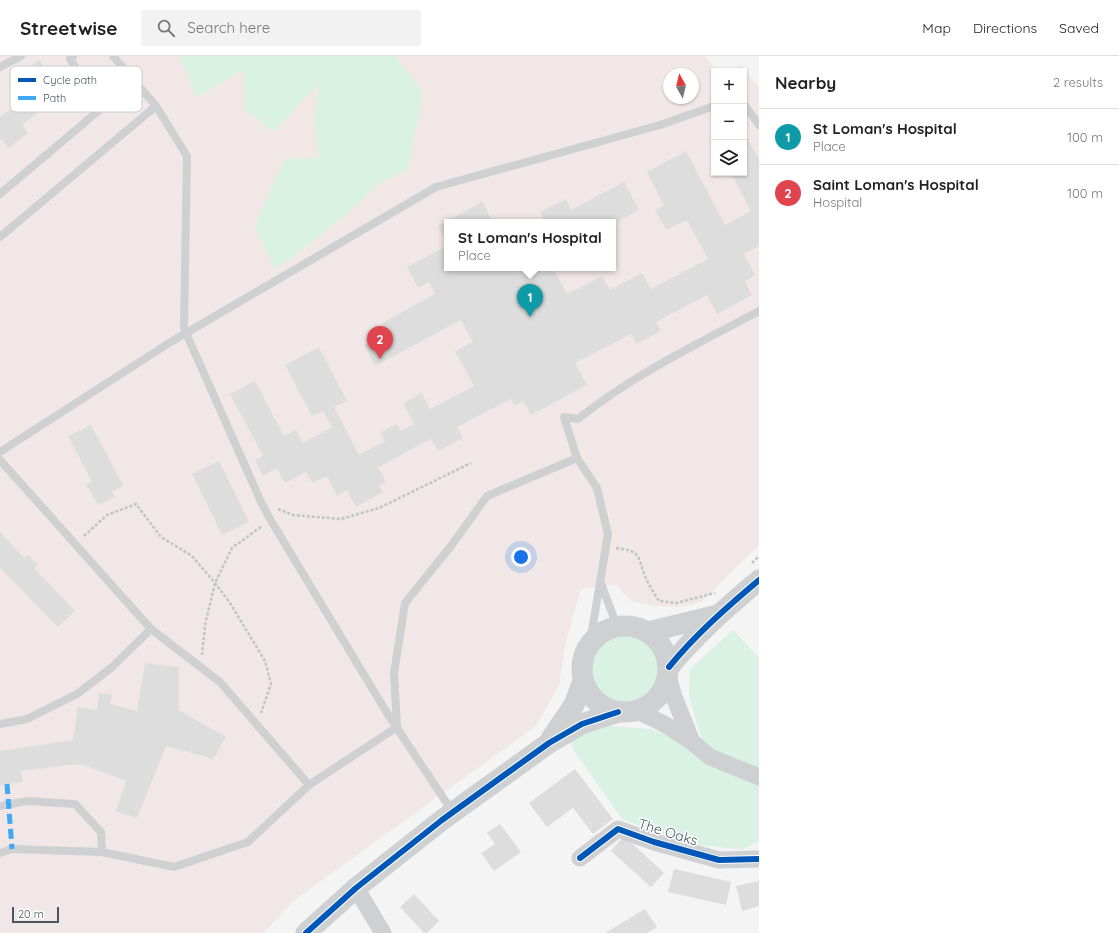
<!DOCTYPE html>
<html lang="en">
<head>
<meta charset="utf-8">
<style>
	:root { --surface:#fff; --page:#f2f2f2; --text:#222; --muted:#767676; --line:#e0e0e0; --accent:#868d94 }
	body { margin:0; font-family:Quicksand,sans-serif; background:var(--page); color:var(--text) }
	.controls { position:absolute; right:12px; top:12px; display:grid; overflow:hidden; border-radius:0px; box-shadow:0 1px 3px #0004 }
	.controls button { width:36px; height:36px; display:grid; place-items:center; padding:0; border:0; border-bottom:1px solid var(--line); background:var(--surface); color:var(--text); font:20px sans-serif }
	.compass { position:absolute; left:663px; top:12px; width:36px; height:36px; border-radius:50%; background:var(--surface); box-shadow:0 1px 3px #0004; rotate:352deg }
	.scale { position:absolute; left:12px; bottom:10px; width:47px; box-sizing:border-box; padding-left:4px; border:2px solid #4a5661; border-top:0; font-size:11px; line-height:14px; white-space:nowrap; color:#4a5661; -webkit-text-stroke:3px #fff; paint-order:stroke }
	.you { position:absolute; left:521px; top:501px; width:14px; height:14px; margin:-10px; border:3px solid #fff; border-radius:50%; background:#1a73e8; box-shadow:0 0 0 6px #1a73e833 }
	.badge { display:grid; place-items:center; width:26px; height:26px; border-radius:50%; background:var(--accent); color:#fff; font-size:13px; font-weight:700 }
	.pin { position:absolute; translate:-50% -33px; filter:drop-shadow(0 1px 2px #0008) }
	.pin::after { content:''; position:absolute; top:21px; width:14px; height:12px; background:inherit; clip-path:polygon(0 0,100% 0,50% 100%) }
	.popup { position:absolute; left:444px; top:163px; width:172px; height:52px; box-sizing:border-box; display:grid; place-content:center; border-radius:0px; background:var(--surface); filter:drop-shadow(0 1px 3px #0005); font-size:13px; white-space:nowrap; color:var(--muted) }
	.popup b { font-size:15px; color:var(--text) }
	.popup::after { content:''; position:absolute; left:50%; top:100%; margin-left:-8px; border:8px solid transparent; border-top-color:var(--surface) }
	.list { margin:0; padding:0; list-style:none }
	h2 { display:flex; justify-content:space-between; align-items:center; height:52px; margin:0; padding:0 16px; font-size:17px }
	h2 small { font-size:13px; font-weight:400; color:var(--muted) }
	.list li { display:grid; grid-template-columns:26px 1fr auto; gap:12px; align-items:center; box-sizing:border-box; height:56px; padding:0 16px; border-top:1px solid var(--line) }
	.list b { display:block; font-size:15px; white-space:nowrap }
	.list p { margin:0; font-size:13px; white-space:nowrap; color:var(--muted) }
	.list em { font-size:13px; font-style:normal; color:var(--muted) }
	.icon { flex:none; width:22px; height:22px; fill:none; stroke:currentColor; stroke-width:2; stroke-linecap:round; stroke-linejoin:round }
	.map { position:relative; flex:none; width:759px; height:877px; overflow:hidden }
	header { display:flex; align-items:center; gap:24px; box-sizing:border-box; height:56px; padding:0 20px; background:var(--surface); border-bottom:1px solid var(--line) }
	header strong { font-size:19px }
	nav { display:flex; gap:22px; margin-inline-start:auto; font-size:14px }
	.search { width:280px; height:36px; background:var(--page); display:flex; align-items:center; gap:10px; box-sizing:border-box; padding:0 14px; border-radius:0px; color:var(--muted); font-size:15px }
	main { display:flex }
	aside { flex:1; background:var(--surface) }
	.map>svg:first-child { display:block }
</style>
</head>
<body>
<header>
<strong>Streetwise</strong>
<div class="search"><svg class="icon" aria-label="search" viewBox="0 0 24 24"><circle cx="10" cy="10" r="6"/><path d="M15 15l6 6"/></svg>Search here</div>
<nav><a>Map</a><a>Directions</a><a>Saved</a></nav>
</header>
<main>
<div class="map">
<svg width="759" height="877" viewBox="0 0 759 877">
	<rect width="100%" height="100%" fill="#f4f4f4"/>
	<path fill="#f1e7e6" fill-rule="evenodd" d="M 0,0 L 705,0 L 718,15 L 714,15 L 714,117 L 744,117 L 744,15 L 730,15 L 740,9 L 759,31 L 759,489 L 701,546 L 680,551 L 653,550 L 631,545 L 616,529 L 581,533 L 566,585 L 559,629 L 536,670 L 293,845 L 264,877 L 0,877 ZM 669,18 L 693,18 L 693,42 L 669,42 ZM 447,166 L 613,166 L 613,212 L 447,212 Z"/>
	<g fill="#d9f2e3">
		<path d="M 180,0 L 395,0 L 423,36 L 408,113 L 377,129 L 344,161 L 275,214 L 255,171 L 284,103 L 319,102 L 314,65 L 319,27 L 274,76 L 245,53 L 244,13 L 197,41 Z"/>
		<path d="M 733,574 L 759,602 L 759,785 L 741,794 L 686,787 L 622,763 L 575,696 L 570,684 L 610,670 L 652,673 L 705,696 L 689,640 L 690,613 Z"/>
		<circle cx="626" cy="614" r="38"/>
	</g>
	<g fill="#ddddde">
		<path d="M 39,4 L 51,19 L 60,12 L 73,28 L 22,69 L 28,77 L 9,92 L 1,83 L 0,84 L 0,61 L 34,35 L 21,18 Z"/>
		<path d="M 744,76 L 759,104 L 759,190 L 744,198 L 755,219 L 745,225 L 752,239 L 717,258 L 707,239 L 656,266 L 661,275 L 636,288 L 631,278 L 575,307 L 587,329 L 531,359 L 523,345 L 514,350 L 511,343 L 457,371 L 463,382 L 438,395 L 431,383 L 378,411 L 386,426 L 379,429 L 383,436 L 356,451 L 347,434 L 337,440 L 327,420 L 312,427 L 306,416 L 285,427 L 277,412 L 263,420 L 255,404 L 263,400 L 230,338 L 255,325 L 284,380 L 296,374 L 303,387 L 332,371 L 323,355 L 312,360 L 285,309 L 319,291 L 347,345 L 334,351 L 359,399 L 385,385 L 380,377 L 397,368 L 401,375 L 414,368 L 403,347 L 422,337 L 430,353 L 474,330 L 455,295 L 473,286 L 461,264 L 375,310 L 364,289 L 387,277 L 382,267 L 435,238 L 429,226 L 418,232 L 407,211 L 447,190 L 447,212 L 553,212 L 567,238 L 602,220 L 610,234 L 642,217 L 651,233 L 708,203 L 687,164 L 666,174 L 655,154 L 664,149 L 647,116 L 686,95 L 725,169 L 751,155 L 731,117 L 744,117 Z"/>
		<path d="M 624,126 L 639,154 L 613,168 L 613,166 L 545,166 L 540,156 L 566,143 L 571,154 Z"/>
		<path d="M 482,146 L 493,166 L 447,166 L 447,187 L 438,170 Z"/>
		<path d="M 91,369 L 123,429 L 112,436 L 115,441 L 98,449 L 86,428 L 92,426 L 68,380 Z"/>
		<path d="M 219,405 L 249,466 L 222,479 L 192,418 Z"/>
		<path d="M 0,476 L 24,502 L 28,499 L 38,509 L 34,512 L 75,555 L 58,571 L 0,512 Z"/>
		<path d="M 145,607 L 179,611 L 179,654 L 226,681 L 213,703 L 166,690 L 137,762 L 116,755 L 126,725 L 84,709 L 76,708 L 21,715 L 23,726 L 0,729 L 0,695 L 73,684 L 78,651 L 97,654 L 99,637 L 112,638 L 110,648 L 137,655 Z"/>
		<path d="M 575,713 L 613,763 L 593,778 L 573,752 L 547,771 L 529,747 Z"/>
		<path d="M 500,768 L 521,796 L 494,815 L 481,797 L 495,788 L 487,777 Z"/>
		<path d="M 624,780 L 664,817 L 651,831 L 611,795 Z"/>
		<path d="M 674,813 L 731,826 L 726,849 L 668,836 Z"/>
		<path d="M 759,825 L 759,850 L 742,855 L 736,830 Z"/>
		<path d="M 414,838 L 439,865 L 427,877 L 424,877 L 400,851 Z"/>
		<path d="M 645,853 L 657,871 L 647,877 L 605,877 Z"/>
	</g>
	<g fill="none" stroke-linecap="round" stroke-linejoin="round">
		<g stroke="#bcc7c4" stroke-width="2.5" stroke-dasharray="3 2" stroke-linecap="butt">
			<path d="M 278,453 L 293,459 L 341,463 L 379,452 L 471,407"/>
			<path d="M 84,480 L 107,459 L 136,448 L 161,481 L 192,500 L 215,527 L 230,547 L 265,605 L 271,628 L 261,657"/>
			<path d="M 616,492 C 641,495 637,499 645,520 C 648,528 654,537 659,545 L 676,547 L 715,537"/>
			<path d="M 752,507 L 759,500"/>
			<path d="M 202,599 L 205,569 L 215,527 L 232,492 L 262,470"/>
		</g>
		<g stroke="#ced0d2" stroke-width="8">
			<path d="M 0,11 L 21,0"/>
			<path d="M 744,48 L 759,69"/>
			<path d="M 156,50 L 187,100 L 184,272 L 186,277 L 261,446 L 270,463 L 387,657 L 452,755"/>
			<path d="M 0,138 L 103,51 L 70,3 L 73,0"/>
			<path d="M 0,181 L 156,50 L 113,0"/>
			<path d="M 0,396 L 169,287 L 436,131 L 660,69 L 714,50"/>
			<path d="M 0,404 L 151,573"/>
			<path d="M 600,525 L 617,570"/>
			<path d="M 590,587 L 608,478 L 597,432 L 577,402 L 564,361 L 578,363 C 633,319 697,288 759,255"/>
			<path d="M 0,668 L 27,663 L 77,638 L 111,612 L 151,573 L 220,626 L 309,729 L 397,671 L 394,617 L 405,547 L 451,490 L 487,440 L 577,402"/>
			<path d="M 0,750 L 27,745 L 75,748 L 101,776 L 102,796"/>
			<path d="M 0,797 L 12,793 L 102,796 L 174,811 L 248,786 L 309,729"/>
		</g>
		<g stroke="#ced0d2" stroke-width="17">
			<path d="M 668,620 L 674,641 L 692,686"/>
			<path d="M 638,655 L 666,669 L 692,686 L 710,701 L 759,721"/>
			<path d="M 580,802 L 618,773 L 654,786 L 719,804 L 759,803"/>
			<path d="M 356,832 L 383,877"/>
		</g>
		<g stroke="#ced0d2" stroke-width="21">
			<circle cx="625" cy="613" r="43"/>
			<path d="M 648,576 L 718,559"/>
			<path d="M 669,611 C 696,578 727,551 759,524"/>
			<path d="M 551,683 L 574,649 L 583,625"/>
			<path d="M 306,877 L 356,832 L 442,764 L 549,687 L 582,668 L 618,656"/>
		</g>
		<path stroke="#3fa9f5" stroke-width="5" stroke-dasharray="10 5" stroke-linecap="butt" d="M 7,728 L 12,793"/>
		<defs>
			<g id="cycleway">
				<path d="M 669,611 C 696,578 727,551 759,524"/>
				<path d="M 580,802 L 618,773 L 654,786 L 719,804 L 759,803"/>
				<path d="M 306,877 L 356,832 L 442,764 L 549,687 L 582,668 L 618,656"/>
			</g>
		</defs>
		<use href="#cycleway" stroke="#fff" stroke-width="8"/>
		<use href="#cycleway" stroke="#0057b8" stroke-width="6"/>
	</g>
	<g text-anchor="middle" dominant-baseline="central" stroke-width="3" stroke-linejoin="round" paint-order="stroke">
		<g font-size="14" fill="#4a5661" stroke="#fff">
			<text transform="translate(668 776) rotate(17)">The Oaks</text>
		</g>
	</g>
	<rect x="10" y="10" width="132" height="46" rx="6" fill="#fff" stroke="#c9ccd0" stroke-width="1"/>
	<rect x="18" y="22" width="18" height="4" fill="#0057b8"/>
	<rect x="18" y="40" width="18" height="4" fill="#3fa9f5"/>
	<g font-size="11" fill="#4a5661">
		<text x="43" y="28">Cycle path</text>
		<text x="43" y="46">Path</text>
	</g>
</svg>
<div class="controls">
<button>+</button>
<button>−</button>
<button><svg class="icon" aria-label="layers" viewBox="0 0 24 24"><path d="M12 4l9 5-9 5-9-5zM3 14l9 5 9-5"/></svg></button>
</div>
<svg class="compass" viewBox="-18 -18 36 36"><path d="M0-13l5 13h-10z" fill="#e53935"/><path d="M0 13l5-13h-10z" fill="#767676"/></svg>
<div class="scale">20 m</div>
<div class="you"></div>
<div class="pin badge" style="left:530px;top:261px;background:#0f9aa8">1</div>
<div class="popup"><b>St Loman's Hospital</b>Place</div>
<div class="pin badge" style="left:380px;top:303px;background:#e0444e">2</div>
</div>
<aside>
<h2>Nearby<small>2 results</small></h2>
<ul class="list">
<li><span class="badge" style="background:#0f9aa8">1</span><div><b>St Loman's Hospital</b><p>Place</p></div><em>100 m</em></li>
<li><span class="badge" style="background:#e0444e">2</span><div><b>Saint Loman's Hospital</b><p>Hospital</p></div><em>100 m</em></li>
</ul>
</aside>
</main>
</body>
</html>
